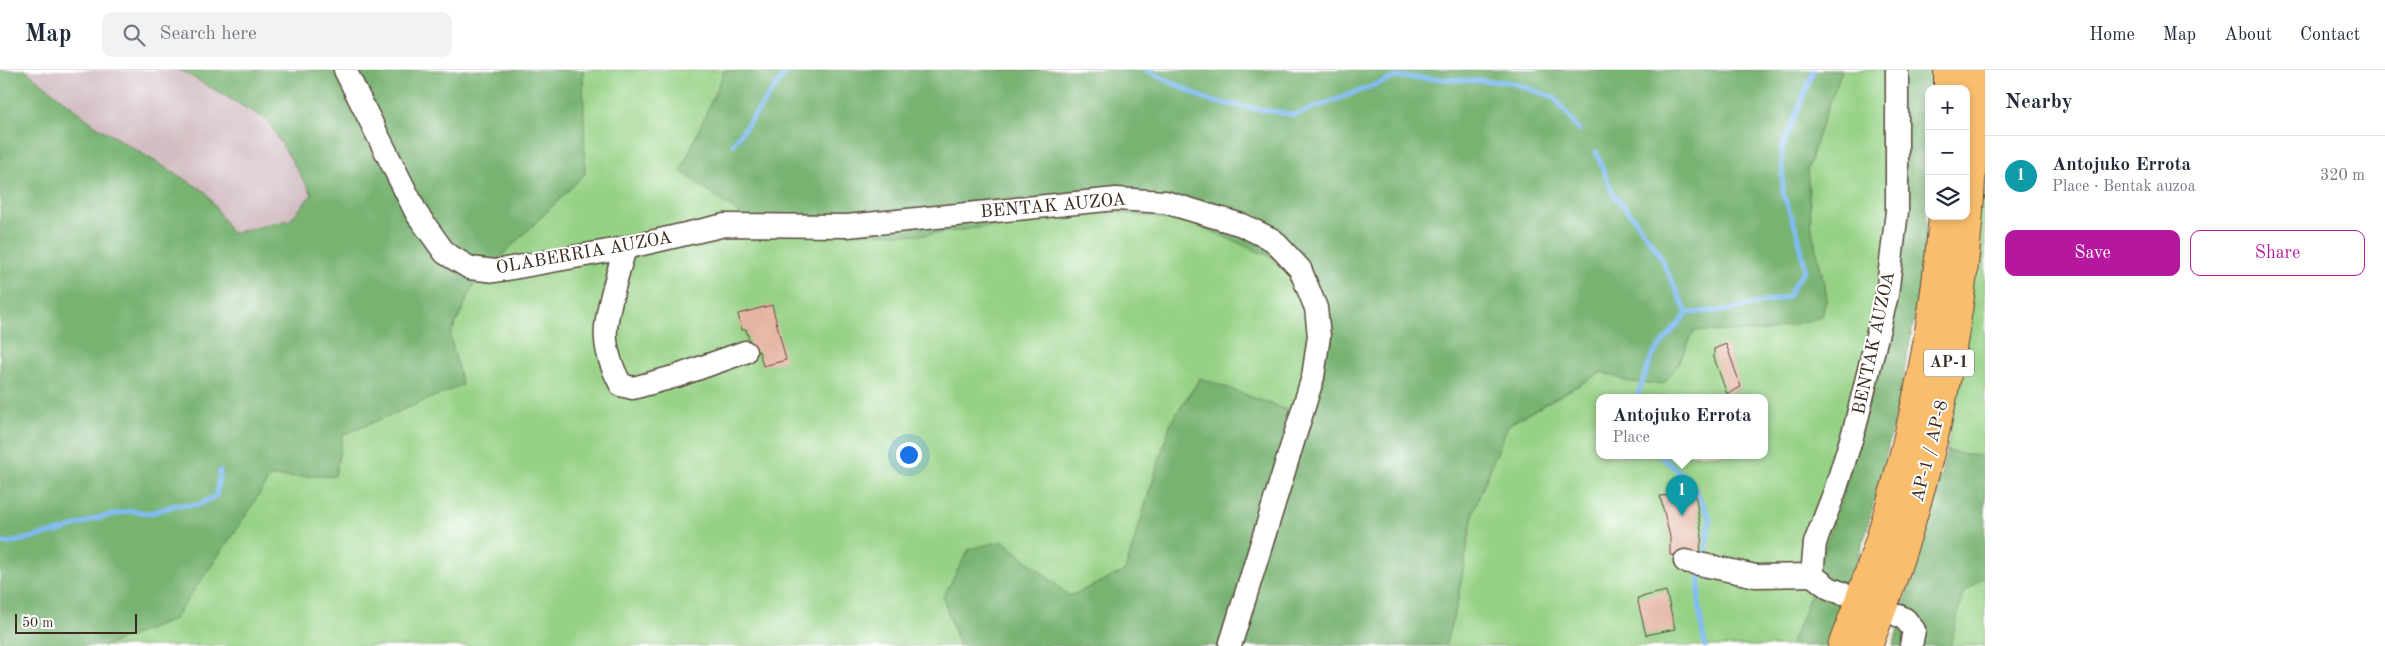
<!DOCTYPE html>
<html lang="en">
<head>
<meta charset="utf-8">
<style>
	:root { --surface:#fff; --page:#f2f2f3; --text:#1f2937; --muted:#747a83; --line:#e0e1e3; --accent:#b5179e }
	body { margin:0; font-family:"Old Standard TT",serif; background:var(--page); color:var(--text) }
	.controls { position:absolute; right:15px; top:15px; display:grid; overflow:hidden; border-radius:10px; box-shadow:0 2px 8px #0003 }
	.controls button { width:45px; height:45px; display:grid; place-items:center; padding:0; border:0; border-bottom:1px solid var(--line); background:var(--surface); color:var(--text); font:25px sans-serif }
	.scale { position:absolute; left:15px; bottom:12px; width:122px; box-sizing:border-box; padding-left:5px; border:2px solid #3b2a1e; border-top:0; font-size:14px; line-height:18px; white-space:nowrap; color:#3b2a1e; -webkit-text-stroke:4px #fff; paint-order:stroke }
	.you { position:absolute; left:908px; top:384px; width:18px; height:18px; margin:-12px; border:4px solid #fff; border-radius:50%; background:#1a73e8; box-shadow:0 0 0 8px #1a73e833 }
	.badge { display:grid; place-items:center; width:32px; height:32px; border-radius:50%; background:var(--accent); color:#fff; font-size:16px; font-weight:700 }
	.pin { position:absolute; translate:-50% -41px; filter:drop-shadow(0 1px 2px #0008) }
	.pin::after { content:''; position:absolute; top:26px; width:18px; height:15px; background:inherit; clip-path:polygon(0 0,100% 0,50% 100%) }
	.popup { position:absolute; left:1596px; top:324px; width:172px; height:65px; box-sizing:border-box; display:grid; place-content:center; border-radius:10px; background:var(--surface); filter:drop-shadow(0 1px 4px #0005); font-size:16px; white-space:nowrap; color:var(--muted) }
	.popup b { font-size:19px; color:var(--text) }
	.popup::after { content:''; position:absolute; left:50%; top:100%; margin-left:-10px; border:10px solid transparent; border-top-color:var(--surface) }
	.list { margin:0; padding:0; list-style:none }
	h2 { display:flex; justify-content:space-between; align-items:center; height:65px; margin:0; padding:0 20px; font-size:21px }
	h2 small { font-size:16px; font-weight:400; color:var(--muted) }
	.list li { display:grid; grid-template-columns:32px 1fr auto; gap:15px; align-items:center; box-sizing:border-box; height:80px; padding:0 20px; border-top:1px solid var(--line) }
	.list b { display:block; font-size:19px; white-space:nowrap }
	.list p { margin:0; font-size:16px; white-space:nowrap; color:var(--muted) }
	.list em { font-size:16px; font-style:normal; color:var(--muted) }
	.actions { display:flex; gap:10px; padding:15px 20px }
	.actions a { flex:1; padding:11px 0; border:1px solid var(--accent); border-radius:10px; text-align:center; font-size:18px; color:var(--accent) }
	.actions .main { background:var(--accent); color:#fff }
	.icon { flex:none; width:28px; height:28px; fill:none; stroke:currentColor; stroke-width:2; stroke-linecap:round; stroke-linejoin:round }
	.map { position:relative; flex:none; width:1985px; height:576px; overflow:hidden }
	header { display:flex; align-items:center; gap:30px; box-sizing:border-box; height:70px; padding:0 25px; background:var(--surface); border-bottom:1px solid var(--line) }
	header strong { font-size:24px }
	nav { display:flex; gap:28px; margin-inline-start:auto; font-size:18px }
	.search { width:350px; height:45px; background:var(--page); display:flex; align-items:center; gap:12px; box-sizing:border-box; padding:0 18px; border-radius:10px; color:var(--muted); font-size:19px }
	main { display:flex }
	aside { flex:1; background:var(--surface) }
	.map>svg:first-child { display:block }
</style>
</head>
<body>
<header>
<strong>Map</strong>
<div class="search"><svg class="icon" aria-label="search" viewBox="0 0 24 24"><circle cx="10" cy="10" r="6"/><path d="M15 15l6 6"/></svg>Search here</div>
<nav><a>Home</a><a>Map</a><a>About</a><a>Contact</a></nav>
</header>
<main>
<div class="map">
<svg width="1985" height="576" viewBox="0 0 1985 576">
	<rect width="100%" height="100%" fill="#fff"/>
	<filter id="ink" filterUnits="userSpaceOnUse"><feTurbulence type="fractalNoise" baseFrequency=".02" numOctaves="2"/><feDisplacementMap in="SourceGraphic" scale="10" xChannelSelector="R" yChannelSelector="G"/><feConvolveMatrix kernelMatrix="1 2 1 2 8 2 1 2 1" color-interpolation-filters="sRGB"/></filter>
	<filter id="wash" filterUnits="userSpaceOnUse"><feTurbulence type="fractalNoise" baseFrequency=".0096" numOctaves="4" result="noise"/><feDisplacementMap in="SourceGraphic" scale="20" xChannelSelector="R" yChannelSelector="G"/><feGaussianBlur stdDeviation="1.12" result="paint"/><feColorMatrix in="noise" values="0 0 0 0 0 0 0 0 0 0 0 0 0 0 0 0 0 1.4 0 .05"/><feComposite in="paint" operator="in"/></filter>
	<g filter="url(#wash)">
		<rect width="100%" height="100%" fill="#f9efe0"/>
		<path fill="#d2bec2" d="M 25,0 L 180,0 L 267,50 L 312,124 L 290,150 L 231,163 L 206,122 L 95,55 Z"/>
		<g fill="#96d185" stroke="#687e52" fill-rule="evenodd">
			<path d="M 583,0 L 725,0 L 681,101 L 923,165 L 1109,141 L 1193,153 L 1300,199 L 1319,266 L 1300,345 L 1200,308 L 1171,352 L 1125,501 L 1070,526 L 1003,471 L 943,527 L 959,576 L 104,576 L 173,550 L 237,459 L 270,407 L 334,406 L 342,365 L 462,315 L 450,266 L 475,212 L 585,104 Z"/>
			<path d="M 1842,0 L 1900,0 L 1901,152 L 1841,431 L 1805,540 L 1790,576 L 1445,576 L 1457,534 L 1474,439 L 1508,355 L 1602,302 L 1629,312 L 1678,294 L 1694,261 L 1768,261 L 1827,227 L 1812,161 L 1807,100 L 1823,50 ZM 1600,327 L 1764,327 L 1764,385 L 1600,385 Z"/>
			<path d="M 1985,41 L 1985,387 L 1947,381 Z"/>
			<path d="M 1985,506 L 1985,576 L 1950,576 L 1963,523 Z"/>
		</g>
		<g fill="#78b372" stroke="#5a6e48">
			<path d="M 0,0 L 25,0 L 95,55 L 206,122 L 231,163 L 290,150 L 312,124 L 267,50 L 180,0 L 583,0 L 585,104 L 475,212 L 450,265 L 462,315 L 343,365 L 335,406 L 270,407 L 237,459 L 173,550 L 104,576 L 0,576 Z"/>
			<path d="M 725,0 L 1842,0 L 1823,50 L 1807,100 L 1812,161 L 1827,227 L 1822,247 L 1768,261 L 1694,261 L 1678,294 L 1664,314 L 1629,312 L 1602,302 L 1508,355 L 1474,439 L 1457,534 L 1445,576 L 959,576 L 943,527 L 969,479 L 1003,471 L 1070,526 L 1125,501 L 1171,352 L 1201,308 L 1300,345 L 1319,266 L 1300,200 L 1193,153 L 1109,141 L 923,165 L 758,158 L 681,101 Z"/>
			<path d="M 1900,0 L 1985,0 L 1966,19 L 1929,19 L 1929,96 L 1924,198 L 1896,346 L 1866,463 L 1831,576 L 1790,576 L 1805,540 L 1841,431 L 1888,258 Z"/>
			<path d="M 1947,381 L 1985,387 L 1985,506 L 1963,523 L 1950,576 L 1893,576 Z"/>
		</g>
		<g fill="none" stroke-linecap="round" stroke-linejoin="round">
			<g stroke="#80bbf2" stroke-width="5">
				<path d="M 1146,0 L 1210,31 L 1295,45 L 1396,7 L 1509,12 L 1554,27 L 1579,60"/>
				<path d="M 733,74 L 788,0"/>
				<path d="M 1596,82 L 1613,124 L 1634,148 L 1658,182 L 1687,243"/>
				<path d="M 1637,327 L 1652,286 L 1687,243 L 1728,240 L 1787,227 L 1805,198 L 1798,164 L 1783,124 L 1782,78 L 1814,0"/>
				<path d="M 1659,385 L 1690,411 L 1710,448 L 1705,490"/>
				<path d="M 0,472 L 8,473 L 64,460 L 97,448 L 130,441 L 151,443 L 176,435 L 198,435 L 216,426 L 220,401"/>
				<path d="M 1702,500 C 1695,524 1701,552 1705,576"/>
			</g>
		</g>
		<g id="blocks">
			<g fill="#e5b5a4">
				<path d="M 772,235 L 786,290 L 763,296 L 759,281 L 753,283 L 746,259 L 742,260 L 738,244 Z"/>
				<path d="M 1726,274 L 1741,317 L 1727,324 L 1714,288 L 1714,279 Z"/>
				<path d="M 1695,423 L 1702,467 L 1699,486 L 1670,485 L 1670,467 L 1660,426 Z"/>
				<path d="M 1666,521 L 1675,559 L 1646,565 L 1637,528 Z"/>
			</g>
		</g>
	</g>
	<g filter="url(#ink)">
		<use href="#blocks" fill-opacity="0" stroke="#58483b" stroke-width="1"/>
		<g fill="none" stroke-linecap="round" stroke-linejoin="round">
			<defs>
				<g id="minor">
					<path d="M 345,0 L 417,144 L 445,183 L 470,198 L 495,201 L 625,178 L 725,155 L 847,156 L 1116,129 L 1165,132 L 1242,155 L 1273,170 L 1300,199 L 1316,238 L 1319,266 L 1313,307 L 1230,576"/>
					<path d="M 625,178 C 619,200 603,249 606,270 C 607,285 614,302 621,315 L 633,318 L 677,306 L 745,282"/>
					<path d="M 1685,491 L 1756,506 L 1812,505"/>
					<path d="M 1842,523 L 1829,518 L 1812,505 L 1815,473 L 1835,421 L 1855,357 L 1887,225 L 1897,141 L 1897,0"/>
					<path d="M 1899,546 L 1905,549 L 1914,560 L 1911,576"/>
				</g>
				<g id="highway">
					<path d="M 1948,0 L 1948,19"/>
					<path d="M 1842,576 C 1897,437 1931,295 1943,146"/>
					<path d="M 1868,576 C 1941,393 1977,197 1973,0"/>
				</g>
			</defs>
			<use href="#minor" stroke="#58483b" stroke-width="25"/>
			<use href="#highway" stroke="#58483b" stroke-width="30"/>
			<use href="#minor" stroke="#fff" stroke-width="22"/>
			<use href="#highway" stroke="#f9be6d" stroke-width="28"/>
		</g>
	</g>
	<g text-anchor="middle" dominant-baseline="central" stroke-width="4" stroke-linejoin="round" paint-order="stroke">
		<rect fill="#fff" stroke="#766a62" stroke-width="1" x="1924" y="279.5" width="50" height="27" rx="4"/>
		<g font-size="16" font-weight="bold" fill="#3b2a1e">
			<text x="1949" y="293">AP-1</text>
		</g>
		<g font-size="18" fill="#3b2a1e" stroke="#fff">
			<text transform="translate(1053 136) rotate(-5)">BENTAK AUZOA</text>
			<text transform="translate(584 183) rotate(-10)">OLABERRIA AUZOA</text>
			<text transform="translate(1874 273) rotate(-78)">BENTAK AUZOA</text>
			<text transform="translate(1930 381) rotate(-76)">AP-1 / AP-8</text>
		</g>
	</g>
</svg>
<div class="controls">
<button>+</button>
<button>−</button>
<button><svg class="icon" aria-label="layers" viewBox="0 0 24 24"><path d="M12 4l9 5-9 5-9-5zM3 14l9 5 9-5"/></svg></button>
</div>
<div class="scale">50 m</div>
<div class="you"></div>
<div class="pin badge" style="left:1682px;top:446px;background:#0f9aa8">1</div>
<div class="popup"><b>Antojuko Errota</b>Place</div>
</div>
<aside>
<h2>Nearby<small></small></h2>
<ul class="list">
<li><span class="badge" style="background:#0f9aa8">1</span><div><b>Antojuko Errota</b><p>Place · Bentak auzoa</p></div><em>320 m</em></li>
</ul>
<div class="actions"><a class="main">Save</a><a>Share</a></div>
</aside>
</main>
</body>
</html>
